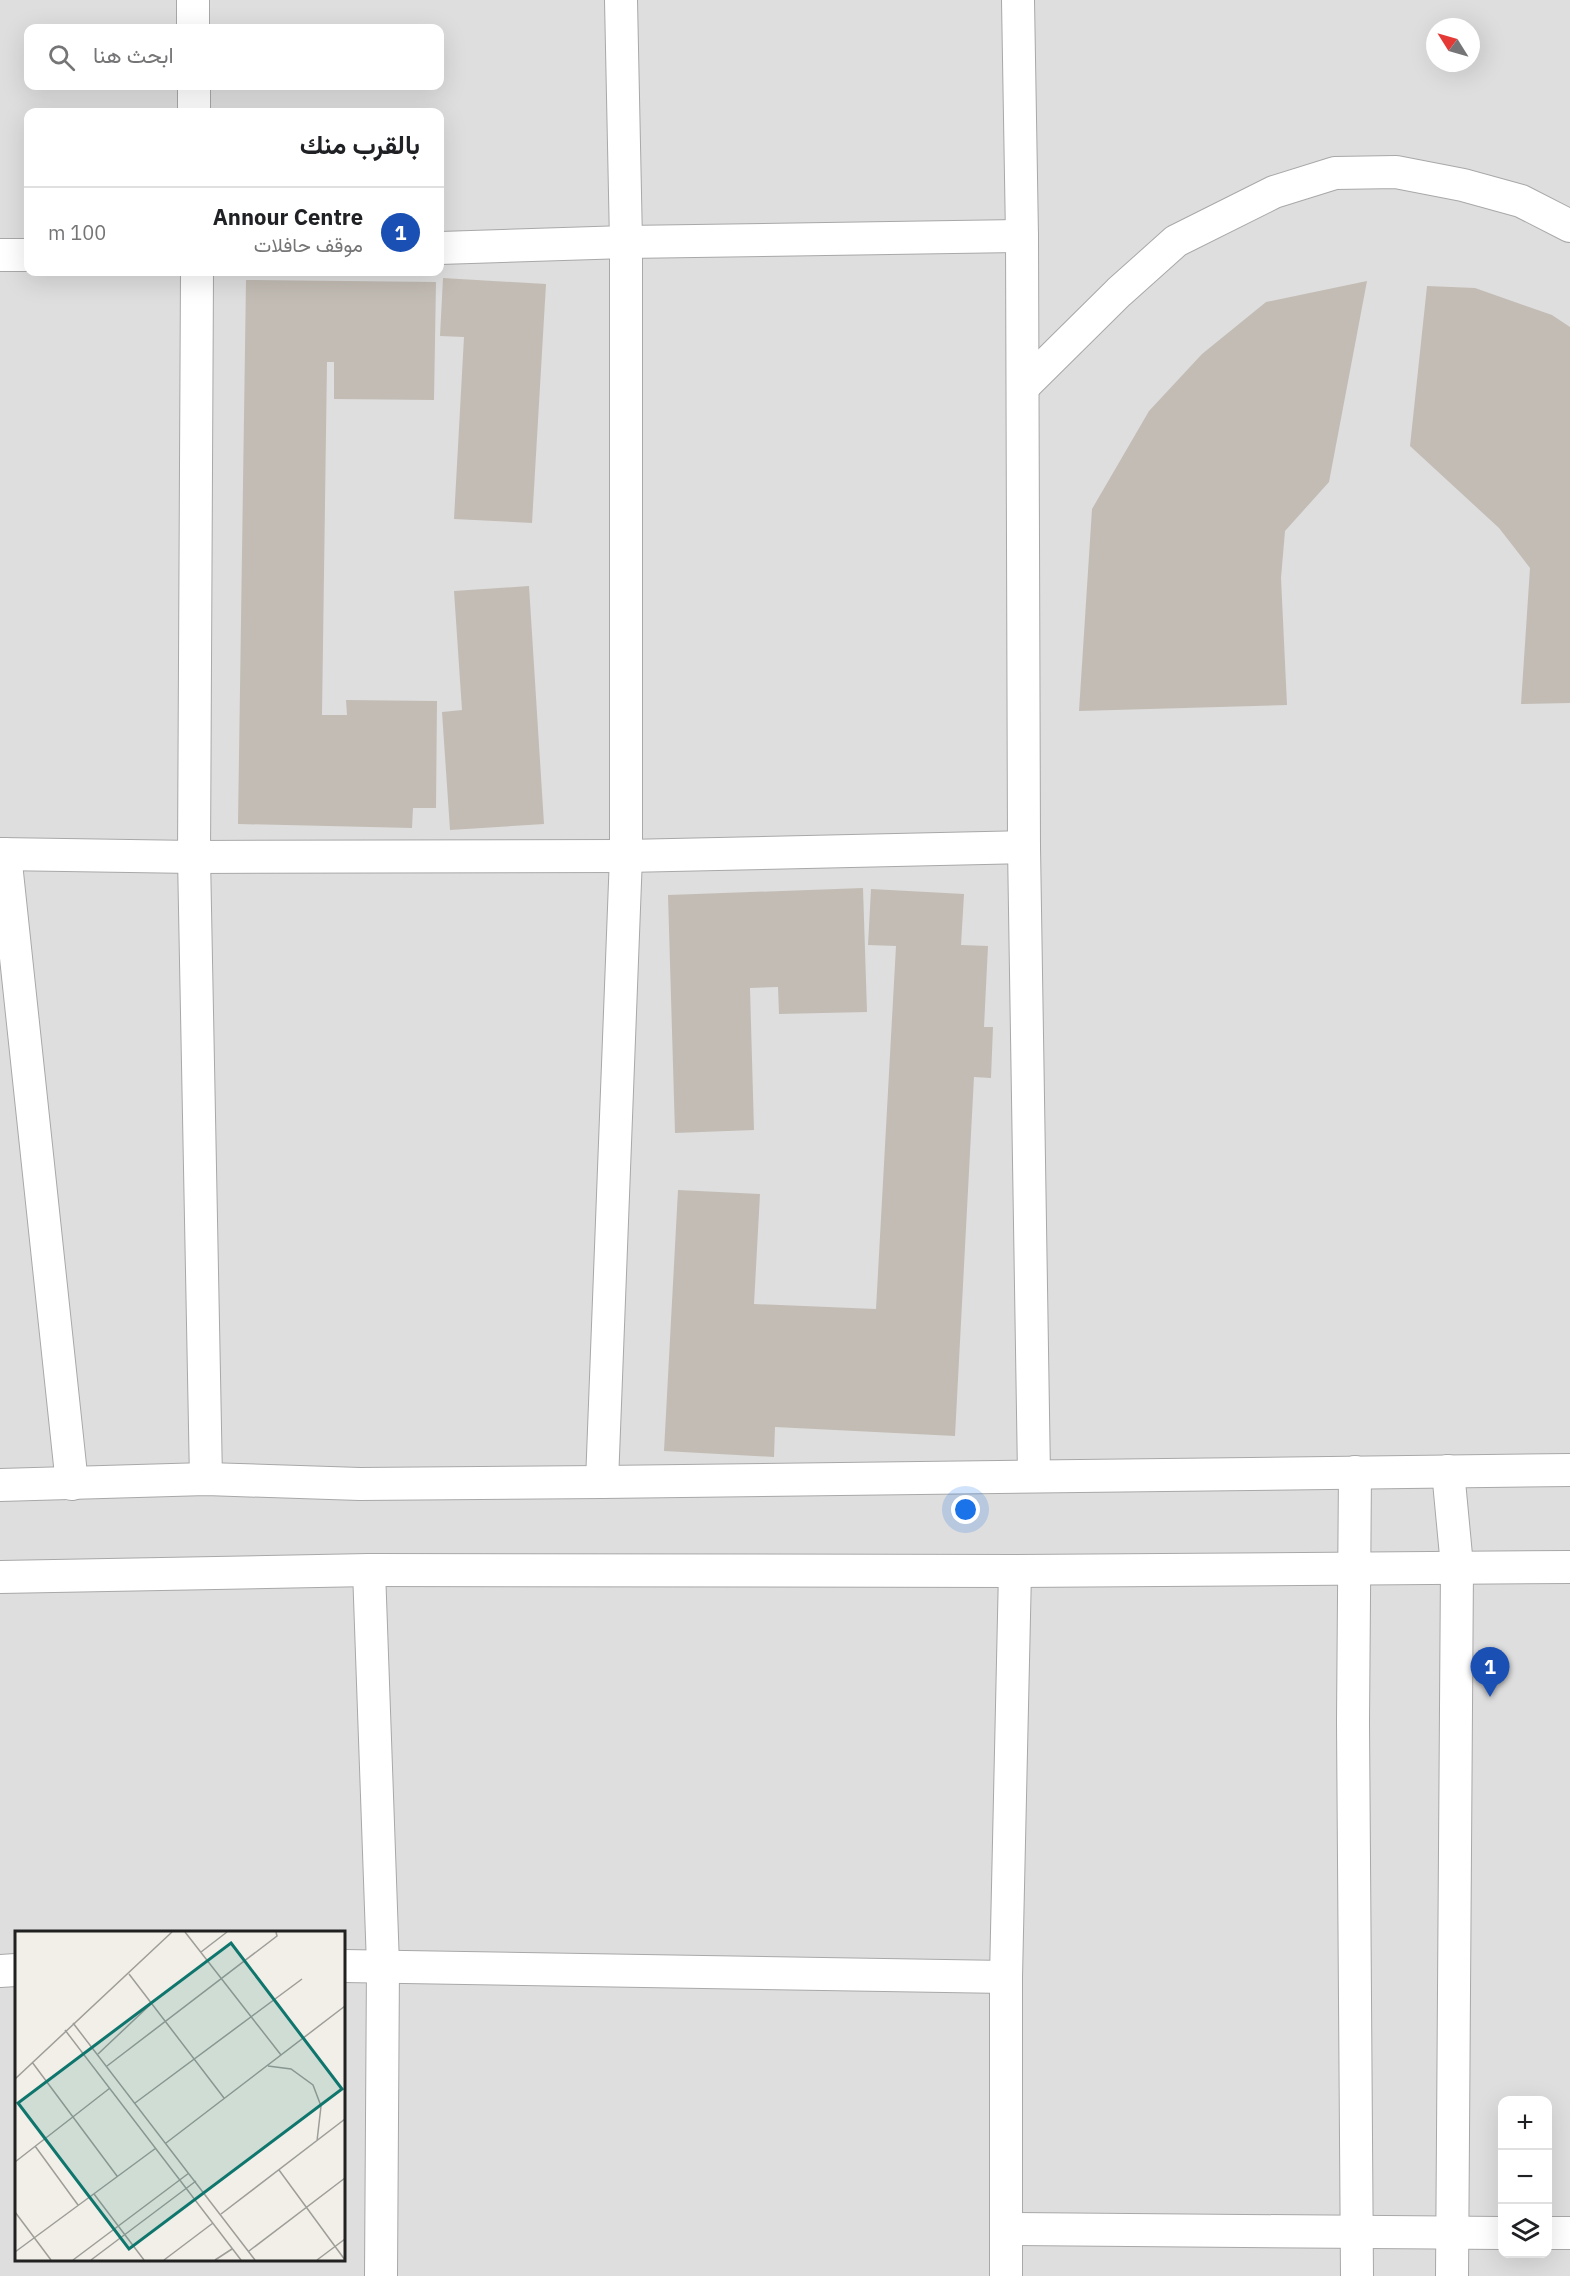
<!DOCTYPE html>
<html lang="ar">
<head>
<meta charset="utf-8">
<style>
	:root { --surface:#fff; --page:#f2f2f2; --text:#202124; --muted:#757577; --line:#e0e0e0; --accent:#db2777 }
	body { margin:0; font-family:"IBM Plex Sans",Vazirmatn,sans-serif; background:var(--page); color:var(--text); direction:rtl }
	.controls { position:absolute; right:18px; bottom:18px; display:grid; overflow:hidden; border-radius:12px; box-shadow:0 6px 24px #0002 }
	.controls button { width:54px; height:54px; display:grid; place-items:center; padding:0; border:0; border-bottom:2px solid var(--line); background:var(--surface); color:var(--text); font:30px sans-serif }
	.compass { position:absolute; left:1426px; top:18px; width:54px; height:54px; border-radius:50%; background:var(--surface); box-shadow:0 6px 24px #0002; rotate:307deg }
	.you { position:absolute; left:966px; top:1510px; width:21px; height:21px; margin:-15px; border:4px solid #fff; border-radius:50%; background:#1a73e8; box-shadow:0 0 0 9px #1a73e833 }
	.badge { display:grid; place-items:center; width:39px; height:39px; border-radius:50%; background:var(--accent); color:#fff; font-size:20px; font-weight:700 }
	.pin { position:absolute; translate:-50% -50px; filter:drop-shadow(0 2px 3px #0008) }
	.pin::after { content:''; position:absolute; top:32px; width:21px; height:18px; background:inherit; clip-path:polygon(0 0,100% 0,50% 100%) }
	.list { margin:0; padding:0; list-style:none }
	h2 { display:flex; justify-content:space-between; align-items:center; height:78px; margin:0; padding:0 24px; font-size:26px }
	h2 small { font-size:20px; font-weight:400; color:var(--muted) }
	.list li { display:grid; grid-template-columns:39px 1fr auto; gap:18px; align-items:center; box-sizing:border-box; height:90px; padding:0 24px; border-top:2px solid var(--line) }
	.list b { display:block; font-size:22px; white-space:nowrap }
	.list p { margin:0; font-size:20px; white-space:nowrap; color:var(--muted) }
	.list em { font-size:20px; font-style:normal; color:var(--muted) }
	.icon { flex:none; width:33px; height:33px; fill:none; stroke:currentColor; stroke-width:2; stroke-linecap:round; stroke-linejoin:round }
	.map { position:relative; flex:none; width:1570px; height:2276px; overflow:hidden; direction:ltr }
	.search { position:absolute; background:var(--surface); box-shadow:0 6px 24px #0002; left:24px; top:24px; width:420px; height:66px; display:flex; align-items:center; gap:15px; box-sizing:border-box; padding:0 21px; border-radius:12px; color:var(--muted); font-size:22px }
	.panel { position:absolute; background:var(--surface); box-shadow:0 6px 24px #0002; left:24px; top:108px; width:420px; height:168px; border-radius:12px; direction:rtl }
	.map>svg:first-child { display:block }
</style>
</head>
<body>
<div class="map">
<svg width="1570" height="2276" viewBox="0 0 1570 2276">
	<rect width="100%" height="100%" fill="#f1efe8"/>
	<path fill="#dfdede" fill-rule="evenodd" d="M 0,0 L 1570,0 L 1570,2276 L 0,2276 ZM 1435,27 L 1471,27 L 1471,63 L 1435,63 ZM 28,28 L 440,28 L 440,86 L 28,86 ZM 28,112 L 440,112 L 440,272 L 28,272 ZM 16,1932 L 344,1932 L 344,2260 L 16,2260 ZM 1502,2100 L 1548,2100 L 1548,2254 L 1502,2254 Z"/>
	<g fill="#c2bcb4">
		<path d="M 443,278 L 546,284 L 532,523 L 454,519 L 464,337 L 440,336 Z"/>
		<path d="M 246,280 L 436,282 L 434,400 L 334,399 L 334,362 L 327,362 L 322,715 L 347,715 L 346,700 L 437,701 L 436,808 L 413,808 L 412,828 L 238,824 Z"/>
		<path d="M 1367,281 L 1329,482 L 1285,531 L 1281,578 L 1287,705 L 1079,711 L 1092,509 L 1149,411 L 1202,354 L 1266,302 Z"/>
		<path d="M 1427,286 L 1475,288 L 1552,315 L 1570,327 L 1570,703 L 1521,704 L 1530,568 L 1499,528 L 1410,446 Z"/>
		<path d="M 529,586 L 544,824 L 450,830 L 442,712 L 462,710 L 454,591 Z"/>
		<path d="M 863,888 L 867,1012 L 779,1014 L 778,987 L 750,988 L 754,1130 L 675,1133 L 668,895 Z"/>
		<path d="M 871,889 L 964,894 L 961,945 L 988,946 L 984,1027 L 993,1027 L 991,1078 L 974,1077 L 955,1436 L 775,1427 L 774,1457 L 664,1451 L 678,1190 L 760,1194 L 754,1304 L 876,1309 L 896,946 L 868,945 Z"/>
	</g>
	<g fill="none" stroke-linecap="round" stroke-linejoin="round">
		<defs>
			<g id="minor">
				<path d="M 193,0 L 193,28"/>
				<path d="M 1018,0 L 1022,236 L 1024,847 L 1034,1475"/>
				<path d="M 194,86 L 194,112"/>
				<path d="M 440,248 L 626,242 L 1022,236"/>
				<path d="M 0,255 L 28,255"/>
				<path d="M 197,272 L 194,857 L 206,1479"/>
				<path d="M 1023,387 L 1119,292 L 1176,241 L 1274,192 L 1335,173 L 1396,172 L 1463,185 L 1521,201 L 1570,226"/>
				<path d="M 0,854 L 194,857 L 626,856 L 1024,847"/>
				<path d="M 5,854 L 72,1484"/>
				<path d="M 1448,1471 L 1457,1566 L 1452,2276"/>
				<path d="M 1355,1472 L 1353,1722 L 1357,2276"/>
				<path d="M 602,1482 L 626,856 L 626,242 L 621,0"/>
				<path d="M 0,1485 L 206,1479 L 360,1484 L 602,1482 L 1570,1470"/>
				<path d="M 369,1570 L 383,1965 L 381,2276"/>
				<path d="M 0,1577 L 369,1570 L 1015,1571 L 1570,1567"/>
				<path d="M 344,1966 L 1006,1977"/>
				<path d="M 0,1971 L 16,1970"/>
				<path d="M 1007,2229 L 1502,2233"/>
				<path d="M 1548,2233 L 1570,2233"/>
				<path d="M 1006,2276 L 1006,1977 L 1015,1571"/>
			</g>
		</defs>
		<use href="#minor" stroke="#a8a8a8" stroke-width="34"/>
		<use href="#minor" stroke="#fff" stroke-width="32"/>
	</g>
	<g transform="translate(15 1931)">
		<rect width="330" height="330" fill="#f1efe8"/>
		<path fill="none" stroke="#9e9d98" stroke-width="1.5" d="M 170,1 L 266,124M 186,21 L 212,1M 114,43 L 209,167M 58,92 L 240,329M 50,99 L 226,329M 83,123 L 137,72M 17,131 L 102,245M 92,135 L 262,5 L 261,1M 253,135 L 276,138 L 298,154 L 306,175 L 302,210M 0,148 L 157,1M 120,172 L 287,48M 151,212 L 330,75M 20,215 L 63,274M 0,231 L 95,157M 264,239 L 330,329M 79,263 L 129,329M 0,281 L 36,329M 206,283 L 330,188M 234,320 L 330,247M 0,321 L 141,217M 58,329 L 174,242M 76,329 L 181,250M 149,329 L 198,292M 200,329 L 217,318M 302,329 L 330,308"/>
		<path fill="#0f766e" fill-opacity="0.15" stroke="#0f766e" stroke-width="3" d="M 216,12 L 327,158 L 114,318 L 3,172 Z"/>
		<rect width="330" height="330" fill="none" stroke="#212121" stroke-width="3"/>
	</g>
</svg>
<div class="controls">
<button>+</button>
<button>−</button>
<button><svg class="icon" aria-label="layers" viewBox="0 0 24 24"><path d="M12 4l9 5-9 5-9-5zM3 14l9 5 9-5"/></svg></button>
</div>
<svg class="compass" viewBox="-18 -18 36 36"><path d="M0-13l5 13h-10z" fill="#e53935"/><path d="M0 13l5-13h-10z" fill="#757577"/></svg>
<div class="you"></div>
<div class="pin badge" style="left:1490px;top:1697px;background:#1a4fb4">1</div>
<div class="search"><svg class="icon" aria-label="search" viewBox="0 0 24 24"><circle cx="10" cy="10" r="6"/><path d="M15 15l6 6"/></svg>ابحث هنا</div>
<section class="panel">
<h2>بالقرب منك<small></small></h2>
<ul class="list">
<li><span class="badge" style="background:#1a4fb4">1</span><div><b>Annour Centre</b><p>موقف حافلات</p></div><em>100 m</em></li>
</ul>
</section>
</div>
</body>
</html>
